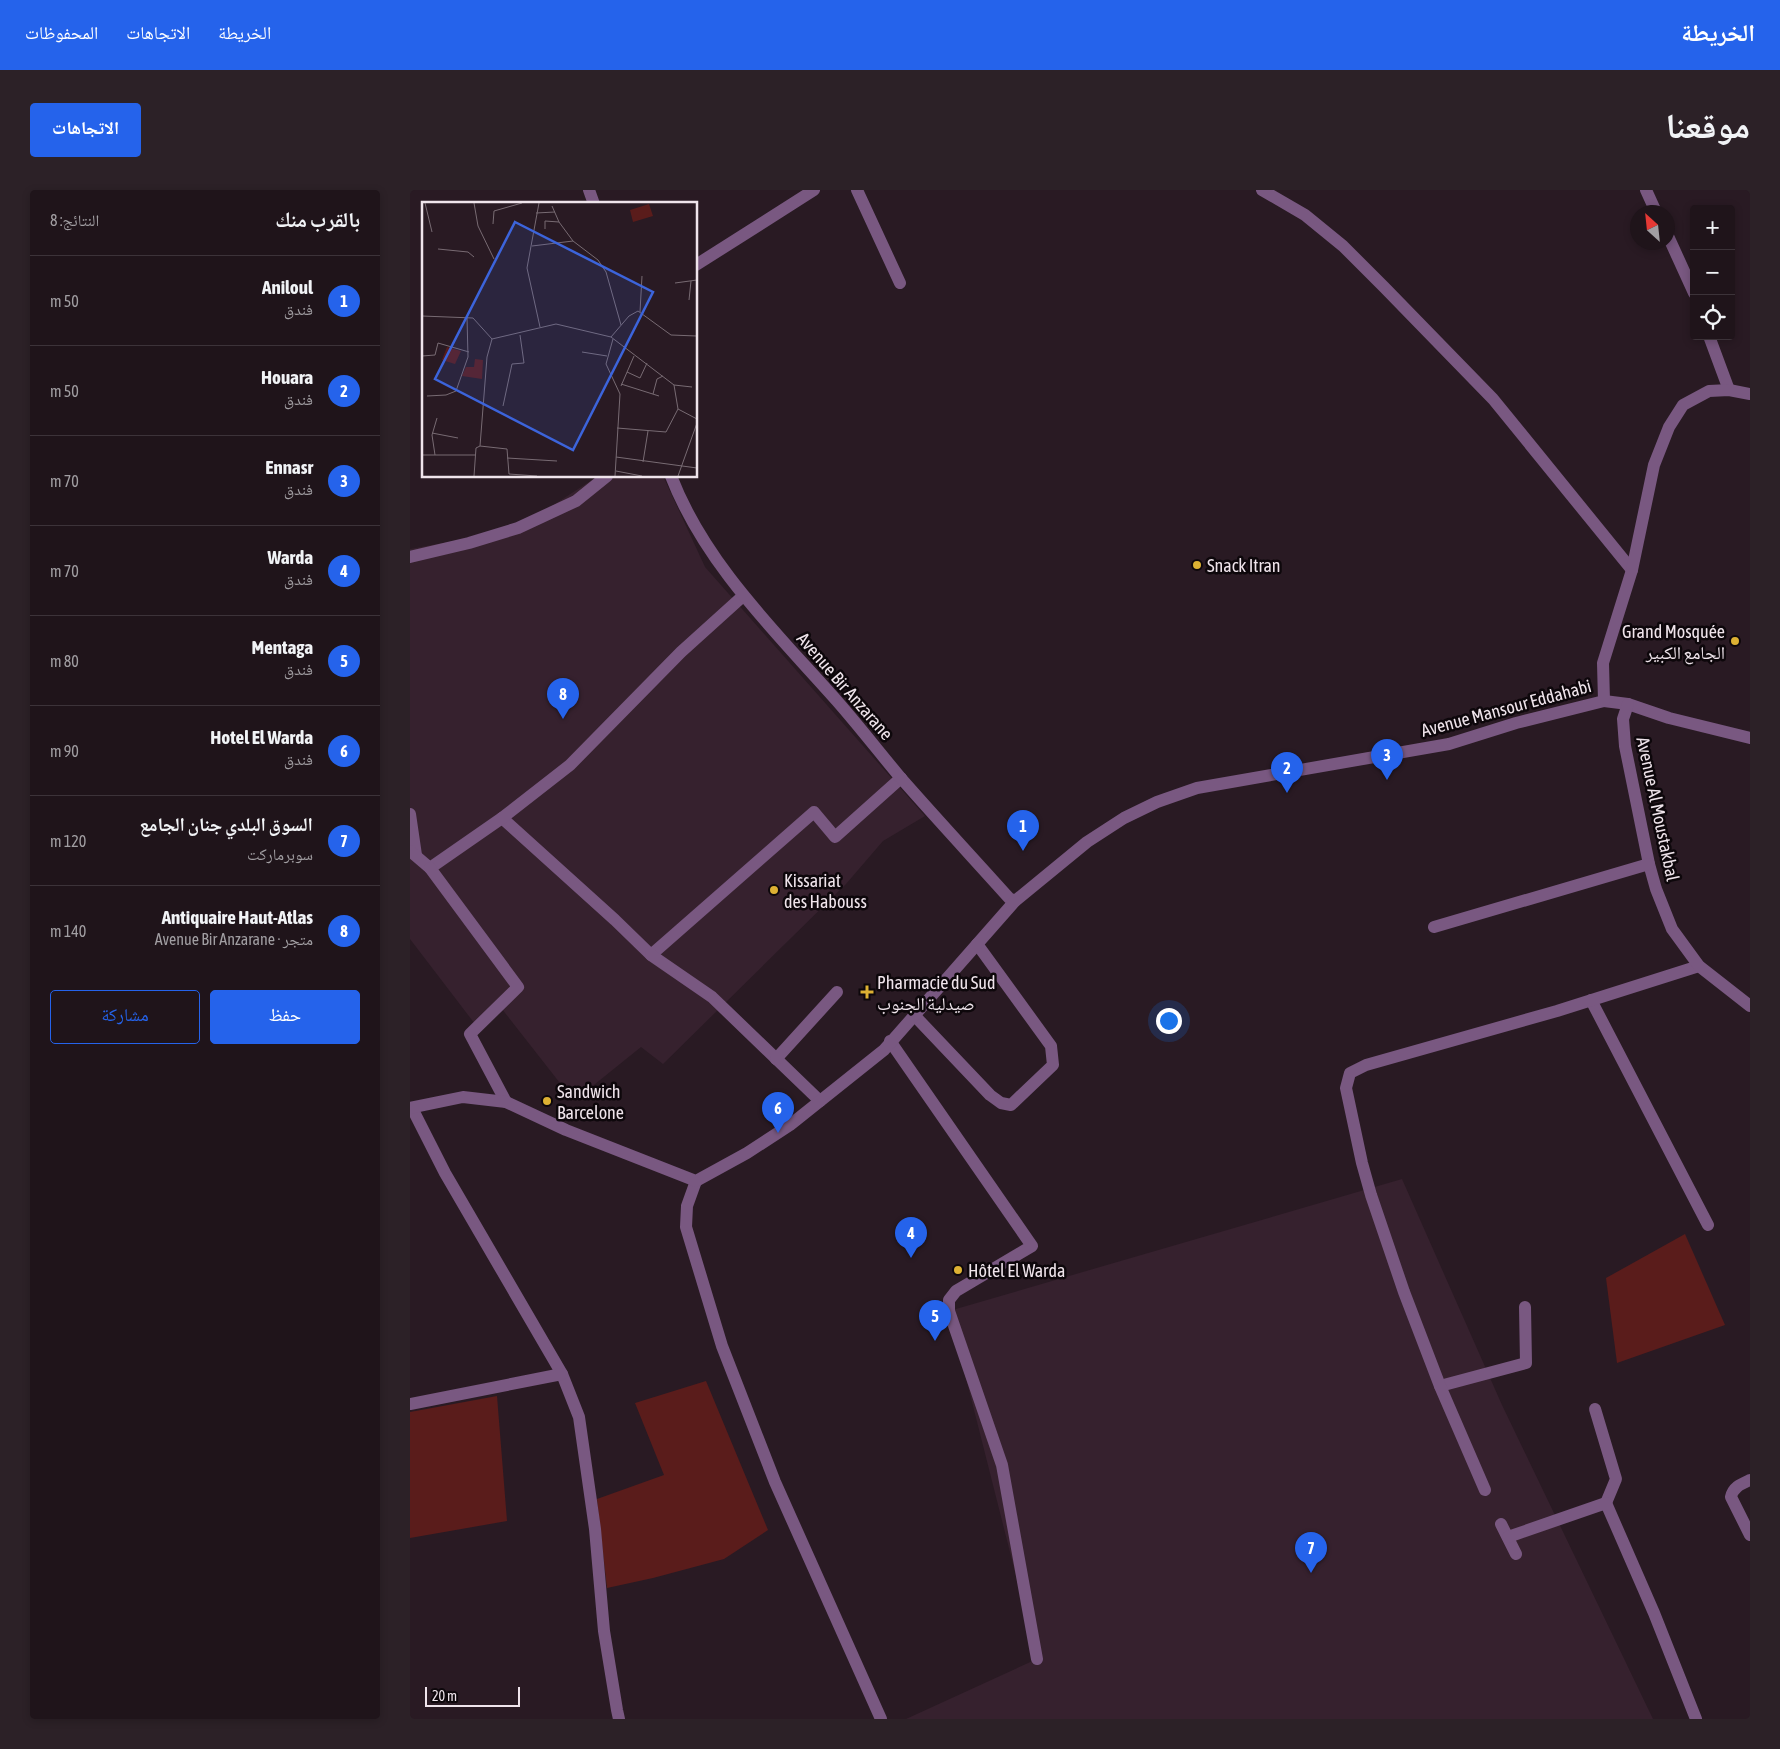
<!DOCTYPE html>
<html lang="ar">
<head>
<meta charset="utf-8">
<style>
	:root { --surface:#1f141a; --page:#2c2127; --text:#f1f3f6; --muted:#a19ea2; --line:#3c3339; --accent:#2563eb }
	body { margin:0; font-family:"Asap Condensed","Noto Naskh Arabic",sans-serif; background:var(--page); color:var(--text); direction:rtl }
	.controls { position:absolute; right:15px; top:15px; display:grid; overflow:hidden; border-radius:5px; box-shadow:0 2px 8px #0003 }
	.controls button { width:45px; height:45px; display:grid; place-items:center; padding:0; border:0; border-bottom:1px solid var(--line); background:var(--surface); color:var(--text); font:25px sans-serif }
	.compass { position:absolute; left:1220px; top:15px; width:45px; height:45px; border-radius:50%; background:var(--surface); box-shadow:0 2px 8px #0003; rotate:333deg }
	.scale { position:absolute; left:15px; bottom:12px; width:95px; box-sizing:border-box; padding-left:5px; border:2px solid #efe4eb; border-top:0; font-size:14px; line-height:18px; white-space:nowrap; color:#efe4eb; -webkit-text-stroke:4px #0d070b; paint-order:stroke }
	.you { position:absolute; left:758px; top:830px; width:18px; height:18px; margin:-12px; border:4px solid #fff; border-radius:50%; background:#1a73e8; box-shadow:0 0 0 8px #1a73e833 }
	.badge { display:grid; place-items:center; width:32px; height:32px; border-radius:50%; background:var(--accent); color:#fff; font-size:16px; font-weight:700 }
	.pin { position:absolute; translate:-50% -41px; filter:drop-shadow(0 1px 2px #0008) }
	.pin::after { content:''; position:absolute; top:26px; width:18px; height:15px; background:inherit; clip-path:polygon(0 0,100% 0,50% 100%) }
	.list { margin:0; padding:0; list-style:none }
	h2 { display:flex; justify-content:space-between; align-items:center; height:65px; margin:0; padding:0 20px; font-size:21px }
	h2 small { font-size:16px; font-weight:400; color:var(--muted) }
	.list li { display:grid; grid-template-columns:32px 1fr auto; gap:15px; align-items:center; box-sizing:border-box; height:90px; padding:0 20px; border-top:1px solid var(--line) }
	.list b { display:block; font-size:19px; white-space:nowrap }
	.list p { margin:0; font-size:16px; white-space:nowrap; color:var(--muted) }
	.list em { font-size:16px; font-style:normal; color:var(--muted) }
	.actions { display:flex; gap:10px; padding:15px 20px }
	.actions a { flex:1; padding:11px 0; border:1px solid var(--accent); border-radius:5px; text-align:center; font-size:18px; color:var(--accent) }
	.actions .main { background:var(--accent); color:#fff }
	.icon { flex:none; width:28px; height:28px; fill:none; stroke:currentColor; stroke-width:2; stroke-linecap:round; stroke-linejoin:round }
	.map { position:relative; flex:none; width:1340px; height:1529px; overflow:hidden; direction:ltr; border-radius:5px }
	header { display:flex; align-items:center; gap:30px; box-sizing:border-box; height:70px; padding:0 25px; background:var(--accent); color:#fff }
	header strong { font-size:24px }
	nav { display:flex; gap:28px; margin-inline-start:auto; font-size:18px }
	.intro { display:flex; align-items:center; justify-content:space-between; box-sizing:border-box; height:120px; padding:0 30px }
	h1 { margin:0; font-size:35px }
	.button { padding:12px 22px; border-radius:5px; background:var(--accent); color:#fff; font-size:18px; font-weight:700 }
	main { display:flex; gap:30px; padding:0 30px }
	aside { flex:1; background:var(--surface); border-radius:5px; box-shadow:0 2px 8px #0003 }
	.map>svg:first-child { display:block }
</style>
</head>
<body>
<header>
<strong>الخريطة</strong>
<nav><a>الخريطة</a><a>الاتجاهات</a><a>المحفوظات</a></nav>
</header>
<div class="intro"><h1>موقعنا</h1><a class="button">الاتجاهات</a></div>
<main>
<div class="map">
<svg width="1340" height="1529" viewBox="0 0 1340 1529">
	<rect width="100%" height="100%" fill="#291a23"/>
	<g fill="#36212e">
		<path d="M 188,286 L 253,286 L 295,377 L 515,626 L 473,651 L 436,694 L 253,874 L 231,857 L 164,911 L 92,819 L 68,838 L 0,749 L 0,359 L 76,345 L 125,327 Z"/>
		<path d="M 992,989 L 1092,1215 L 1243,1529 L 496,1529 L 627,1469 L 539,1121 Z"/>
	</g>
	<g fill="#5a1c1b">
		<path d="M 1275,1044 L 1315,1135 L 1207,1173 L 1196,1088 Z"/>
		<path d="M 296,1191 L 358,1340 L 314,1369 L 243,1388 L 197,1398 L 187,1309 L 254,1285 L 225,1213 Z"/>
		<path d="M 87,1206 L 97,1331 L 0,1348 L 0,1222 Z"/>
	</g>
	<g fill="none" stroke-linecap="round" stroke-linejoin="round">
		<g stroke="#795881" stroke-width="12">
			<path d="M 0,367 L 59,353 L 108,338 L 166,311 L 197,286"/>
			<path d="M 0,624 L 6,665"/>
			<path d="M 92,628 L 205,730 L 241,765 L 404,622 L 425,647 L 491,588"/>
			<path d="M 0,661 L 20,678 L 92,628 L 160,575 L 271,462 L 333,406"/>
			<path d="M 20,678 L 108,797 L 60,844 L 96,912"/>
			<path d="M 241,765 L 302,807 L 410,911"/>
			<path d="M 1181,810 L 1298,1035"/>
			<path d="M 504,825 L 580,905 L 591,913 L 601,915 L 643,875 L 641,856 L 567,754"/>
			<path d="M 366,869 L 427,802"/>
			<path d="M 1030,1196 L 1116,1173 L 1115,1117"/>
			<path d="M 1185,1219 L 1206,1289 L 1196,1313"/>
			<path d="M 1340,1290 C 1331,1294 1323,1297 1321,1307 L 1340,1345"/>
			<path d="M 1075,1300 L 1030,1196 L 994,1102 L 961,1005 L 952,973 L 936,898 L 940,883 L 956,875 L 1147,821 L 1289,776"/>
			<path d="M 1091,1334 L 1106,1364"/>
			<path d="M 1098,1347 L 1196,1313 L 1244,1423 L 1286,1529"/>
		</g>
		<g stroke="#795881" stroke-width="12">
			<path d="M 447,0 L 490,93"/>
			<path d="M 852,0 L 895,25 L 933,56 L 974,97 L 1083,209 L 1222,380"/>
			<path d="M 1236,0 L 1246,22"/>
			<path d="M 1258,46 L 1284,103"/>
			<path d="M 286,75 L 404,0"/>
			<path d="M 1299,146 L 1319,200"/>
			<path d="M 1194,511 L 1218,514 L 1259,528 L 1340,548"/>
			<path d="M 1218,514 L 1213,529 L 1215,556 L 1239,674 L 1246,699 L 1262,739 L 1289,776 L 1340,816"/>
			<path d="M 1024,737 L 1239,674"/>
			<path d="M 480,851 L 622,1056 L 546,1101 L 539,1110 L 539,1121 L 592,1275 L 627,1469"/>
			<path d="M 2,918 L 35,983 L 152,1184 L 169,1227 L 185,1339 L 194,1441 L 207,1520 L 209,1529"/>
			<path d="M 286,991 L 277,1016 L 276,1037 L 312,1156 L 365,1292 L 471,1529"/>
			<path d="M 0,1214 L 152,1184"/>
		</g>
		<g stroke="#795881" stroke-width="12">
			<path d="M 179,0 L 184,14"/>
			<path d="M 261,286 C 295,374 365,441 427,511 C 449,536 469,562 490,587 C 526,628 563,668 599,708 L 605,711"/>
			<path d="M 0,918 L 53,907 L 96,912 L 156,940 L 286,991 L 337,963 L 380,935 L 474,860 L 605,711 L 677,652 L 714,628 L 747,612 L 787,598 L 1039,554 L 1106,533 L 1194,511 L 1193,473 L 1222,380 L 1244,275 L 1259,237 L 1273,215 L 1299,201 L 1319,200 L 1340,204"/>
		</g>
	</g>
	<g fill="#ddb133" stroke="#0d070b" stroke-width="2">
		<circle cx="787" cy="375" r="5"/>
		<circle cx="1325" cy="451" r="5"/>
		<circle cx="364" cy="700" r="5"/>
		<path d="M454.5 794.5h5v5h5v5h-5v5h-5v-5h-5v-5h5z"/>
		<circle cx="137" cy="911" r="5"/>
		<circle cx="548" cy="1080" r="5"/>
	</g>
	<g text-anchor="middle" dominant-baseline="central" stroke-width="5" stroke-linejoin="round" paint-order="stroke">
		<g font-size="18" fill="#efe4eb" stroke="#0d070b" text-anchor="start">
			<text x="797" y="375">Snack Itran</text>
			<text x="1315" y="441" text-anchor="end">Grand Mosquée<tspan x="1315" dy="21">الجامع الكبير</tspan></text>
			<text x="374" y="690">Kissariat<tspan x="374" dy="21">des Habouss</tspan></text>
			<text x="467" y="792">Pharmacie du Sud<tspan x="467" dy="21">صيدلية الجنوب</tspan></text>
			<text x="147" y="901">Sandwich<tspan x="147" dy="21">Barcelone</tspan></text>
			<text x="558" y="1080">Hôtel El Warda</text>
		</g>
		<g font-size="18" fill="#efe4eb" stroke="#0d070b">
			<text transform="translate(435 496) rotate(49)">Avenue Bir Anzarane</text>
			<text transform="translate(1096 518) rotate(-15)">Avenue Mansour Eddahabi</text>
			<text transform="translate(1248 619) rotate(78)">Avenue Al Moustakbal</text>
		</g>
	</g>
	<g transform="translate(12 12)">
		<rect width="275" height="275" fill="#291a23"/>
		<path d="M 227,2 L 231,14 L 211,20 L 208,8 ZM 25,145 L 39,149 L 33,162 L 20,158 ZM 53,157 L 61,158 L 60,177 L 40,174 L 44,165 L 52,165 Z" fill="#5a1c1b"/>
		<path fill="none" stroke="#786b73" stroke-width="1" d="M 3,1 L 10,30M 52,1 L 56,24 L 72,57M 117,1 L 105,66 L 118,125M 130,4 L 137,20 L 151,39 L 176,58 L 184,70 L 199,123M 114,11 L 133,10M 71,22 L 72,9 L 100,1M 123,27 L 123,19 L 137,20M 110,44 L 151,39M 16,47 L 46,50 L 52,55M 253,81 L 275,78M 267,98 L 269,79M 218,110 L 220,74M 0,114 L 51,116 L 70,137 L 134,122 L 189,135 L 252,183 L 256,207 L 275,217M 189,135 L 207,114 L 216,109 L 249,133 L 275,134M 191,137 L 184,162 L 198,192 L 193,274M 160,150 L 185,154M 0,154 L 13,153 L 16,141 L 47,150M 205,170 L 218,176 L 225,161M 199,182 L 237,194M 252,183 L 270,185M 199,184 L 212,154M 231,192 L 235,177 L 241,174M 5,194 L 24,193 L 34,189 L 46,155 L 45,115M 81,204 L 90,162 L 102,161 L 98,133M 195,226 L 244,230 L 256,207M 10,231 L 36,236M 58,244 L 85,247 L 87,272 L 115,274M 0,253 L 54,253M 13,253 L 10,233 L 15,216M 194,255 L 275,266M 85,256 L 135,259M 221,260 L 226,229M 194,269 L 220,274M 52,274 L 54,246 L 58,244 L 65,155 L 70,137M 256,274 L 275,221"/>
		<path fill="#3c64db" fill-opacity="0.15" stroke="#3c64db" stroke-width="2.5" d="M 93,20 L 231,90 L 151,248 L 13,177 Z"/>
		<rect width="275" height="275" fill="none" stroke="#efe4eb" stroke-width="2.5"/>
	</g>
</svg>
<div class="controls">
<button>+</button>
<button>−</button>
<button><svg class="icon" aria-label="locate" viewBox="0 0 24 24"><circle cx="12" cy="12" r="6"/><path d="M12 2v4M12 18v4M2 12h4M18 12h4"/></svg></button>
</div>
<svg class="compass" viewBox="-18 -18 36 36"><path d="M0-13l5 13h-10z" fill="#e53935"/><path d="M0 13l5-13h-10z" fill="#a19ea2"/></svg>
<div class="scale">20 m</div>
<div class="you"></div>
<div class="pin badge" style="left:613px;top:661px">1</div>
<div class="pin badge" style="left:877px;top:603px">2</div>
<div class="pin badge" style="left:977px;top:590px">3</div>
<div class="pin badge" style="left:501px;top:1068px">4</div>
<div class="pin badge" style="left:525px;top:1151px">5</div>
<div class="pin badge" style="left:368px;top:943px">6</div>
<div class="pin badge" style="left:901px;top:1383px">7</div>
<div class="pin badge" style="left:153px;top:529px">8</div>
</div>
<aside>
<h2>بالقرب منك<small>النتائج: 8</small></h2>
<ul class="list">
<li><span class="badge">1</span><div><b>Aniloul</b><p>فندق</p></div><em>50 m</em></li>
<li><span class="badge">2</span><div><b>Houara</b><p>فندق</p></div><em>50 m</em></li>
<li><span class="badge">3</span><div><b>Ennasr</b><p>فندق</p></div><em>70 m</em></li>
<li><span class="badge">4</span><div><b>Warda</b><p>فندق</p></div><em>70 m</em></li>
<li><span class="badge">5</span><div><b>Mentaga</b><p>فندق</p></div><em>80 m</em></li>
<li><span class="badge">6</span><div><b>Hotel El Warda</b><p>فندق</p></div><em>90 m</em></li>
<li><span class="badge">7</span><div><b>السوق البلدي جنان الجامع</b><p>سوبرماركت</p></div><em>120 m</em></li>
<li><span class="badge">8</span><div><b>Antiquaire Haut-Atlas</b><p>متجر · Avenue Bir Anzarane</p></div><em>140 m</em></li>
</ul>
<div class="actions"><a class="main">حفظ</a><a>مشاركة</a></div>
</aside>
</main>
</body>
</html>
